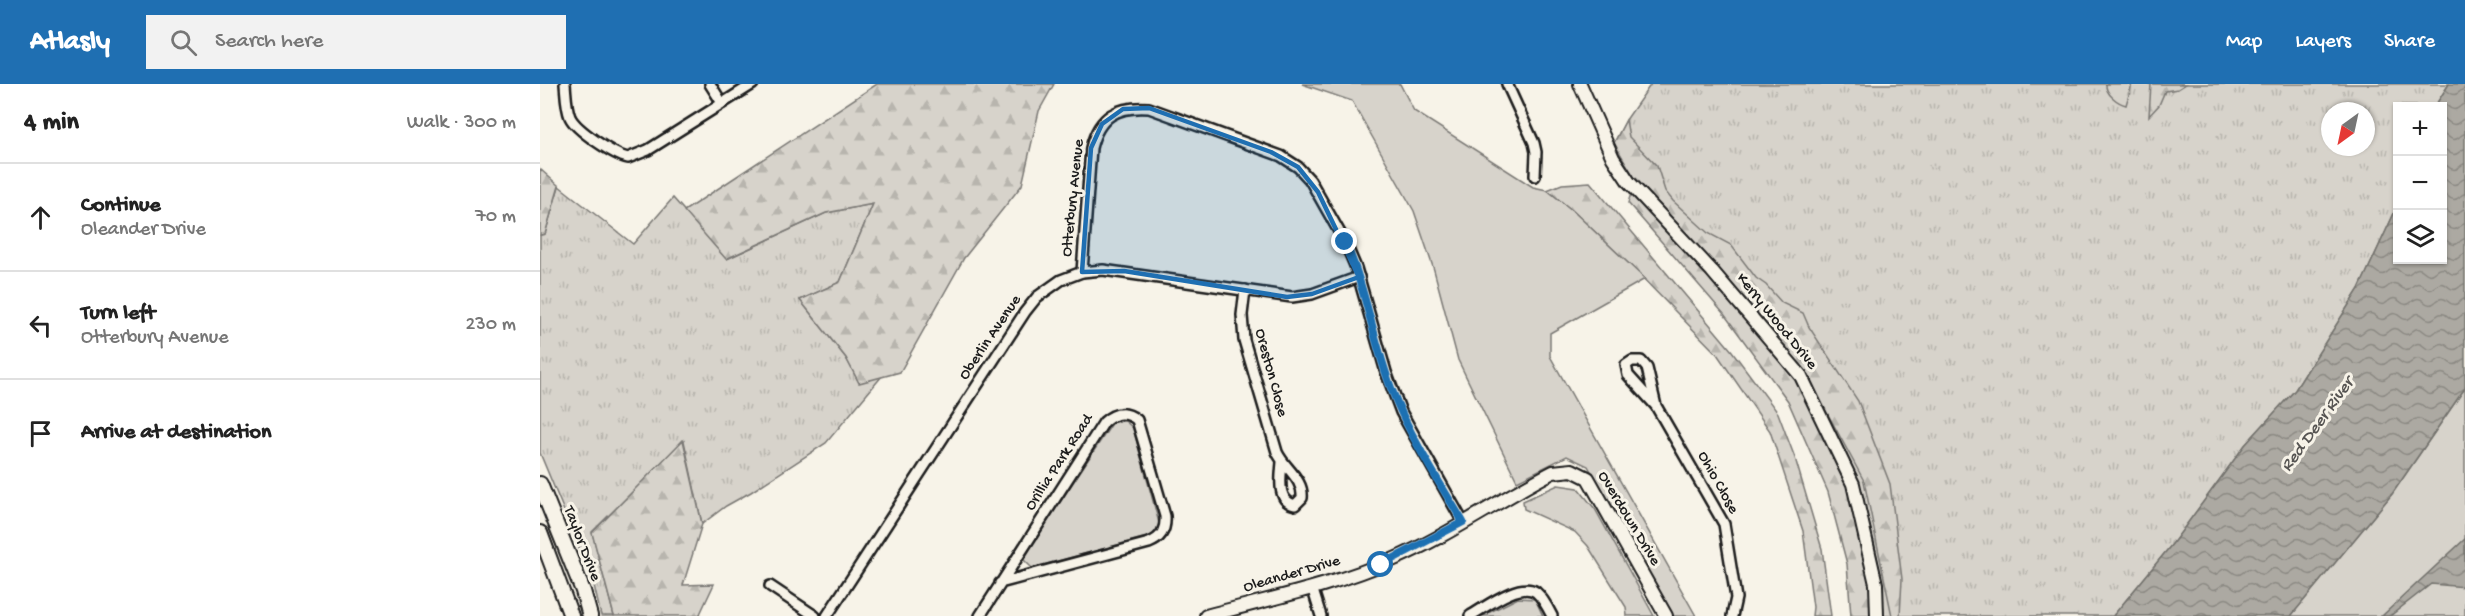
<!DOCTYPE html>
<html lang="en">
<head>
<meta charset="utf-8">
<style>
	:root { --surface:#fff; --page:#f2f2f2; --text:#222; --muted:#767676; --line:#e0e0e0; --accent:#1f6fb2 }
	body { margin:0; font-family:"Gochi Hand",sans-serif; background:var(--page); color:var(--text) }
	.controls { position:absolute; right:18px; top:18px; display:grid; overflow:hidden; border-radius:0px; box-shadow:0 2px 4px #0004 }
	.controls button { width:54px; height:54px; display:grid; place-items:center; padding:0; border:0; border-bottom:2px solid var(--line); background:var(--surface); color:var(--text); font:30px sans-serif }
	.compass { position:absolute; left:1781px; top:18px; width:54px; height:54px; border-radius:50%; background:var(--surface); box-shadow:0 2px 4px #0004; rotate:213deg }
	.stop { position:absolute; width:18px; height:18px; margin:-14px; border:4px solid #1f6fb2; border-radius:50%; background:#fff }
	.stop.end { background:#1f6fb2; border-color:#fff; box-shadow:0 2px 6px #0008 }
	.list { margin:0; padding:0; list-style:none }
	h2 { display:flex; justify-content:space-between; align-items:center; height:78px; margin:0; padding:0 24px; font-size:26px }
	h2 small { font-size:20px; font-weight:400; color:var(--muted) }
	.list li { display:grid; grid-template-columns:39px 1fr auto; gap:18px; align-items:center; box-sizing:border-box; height:108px; padding:0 24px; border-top:2px solid var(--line) }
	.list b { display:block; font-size:22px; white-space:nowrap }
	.list p { margin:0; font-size:20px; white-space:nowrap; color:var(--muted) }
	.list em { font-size:20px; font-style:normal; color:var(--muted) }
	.icon { flex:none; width:33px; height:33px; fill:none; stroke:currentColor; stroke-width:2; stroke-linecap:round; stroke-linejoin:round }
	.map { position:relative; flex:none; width:1925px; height:532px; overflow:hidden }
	header { display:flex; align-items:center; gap:36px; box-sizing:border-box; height:84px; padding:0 30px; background:var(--accent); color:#fff }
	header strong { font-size:28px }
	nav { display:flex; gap:33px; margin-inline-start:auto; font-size:21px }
	.search { width:420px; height:54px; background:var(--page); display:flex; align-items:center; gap:15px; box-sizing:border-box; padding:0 21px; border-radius:0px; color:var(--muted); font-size:22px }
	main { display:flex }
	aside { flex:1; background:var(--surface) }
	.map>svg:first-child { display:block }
</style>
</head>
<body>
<header>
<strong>Atlasly</strong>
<div class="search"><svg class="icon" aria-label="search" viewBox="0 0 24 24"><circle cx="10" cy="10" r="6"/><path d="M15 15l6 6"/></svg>Search here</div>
<nav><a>Map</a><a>Layers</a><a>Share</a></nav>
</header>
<main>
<aside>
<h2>4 min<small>Walk · 300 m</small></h2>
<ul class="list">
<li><svg class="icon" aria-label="ahead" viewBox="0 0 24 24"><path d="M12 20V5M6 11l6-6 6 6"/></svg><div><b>Continue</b><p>Oleander Drive</p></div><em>70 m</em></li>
<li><svg class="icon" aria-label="left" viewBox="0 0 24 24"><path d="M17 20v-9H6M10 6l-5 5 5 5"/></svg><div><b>Turn left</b><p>Otterbury Avenue</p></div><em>230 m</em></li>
<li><svg class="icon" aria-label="arrive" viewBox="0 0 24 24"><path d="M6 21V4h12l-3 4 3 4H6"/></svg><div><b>Arrive at destination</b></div></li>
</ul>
</aside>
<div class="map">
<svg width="1925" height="532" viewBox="0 0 1925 532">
	<defs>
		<pattern id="grass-tufts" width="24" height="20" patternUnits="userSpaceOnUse" patternTransform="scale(1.5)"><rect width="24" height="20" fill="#d7d3cb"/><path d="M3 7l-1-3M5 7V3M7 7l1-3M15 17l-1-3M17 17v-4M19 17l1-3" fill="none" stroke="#b8b5ae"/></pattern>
		<pattern id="forest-firs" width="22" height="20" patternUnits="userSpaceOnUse" patternTransform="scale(1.5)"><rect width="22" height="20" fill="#d7d3cb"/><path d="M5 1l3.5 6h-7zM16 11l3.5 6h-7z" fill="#b8b5ae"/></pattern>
		<pattern id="water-waves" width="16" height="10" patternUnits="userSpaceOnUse" patternTransform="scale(1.5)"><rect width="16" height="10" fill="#aca9a2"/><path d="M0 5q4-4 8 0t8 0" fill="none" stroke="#8b8983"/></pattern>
	</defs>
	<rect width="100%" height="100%" fill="#f7f3e8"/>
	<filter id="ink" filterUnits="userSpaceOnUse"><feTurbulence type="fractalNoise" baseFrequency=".0167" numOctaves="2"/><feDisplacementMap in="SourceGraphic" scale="12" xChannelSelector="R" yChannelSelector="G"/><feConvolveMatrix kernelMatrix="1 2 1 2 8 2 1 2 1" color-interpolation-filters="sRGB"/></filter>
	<g filter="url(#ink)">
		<g fill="url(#grass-tufts)" stroke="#7a7874" stroke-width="1.5" fill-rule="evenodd">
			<path d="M 1111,0 L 1909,0 L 1895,22 L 1858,22 L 1857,123 L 1819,205 L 1755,306 L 1705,361 L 1633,459 L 1573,532 L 1344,532 C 1341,459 1318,392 1285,327 C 1279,314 1273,299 1264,287 C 1239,252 1205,214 1176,181 C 1141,141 1100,106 1074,59 L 1086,36 ZM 1790,27 L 1826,27 L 1826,63 L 1790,63 Z"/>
			<path d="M 19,102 L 93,160 L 133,114 L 187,175 L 286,129 L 333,120 L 300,198 L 260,216 L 306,274 L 319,298 L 342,292 L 286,359 L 211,408 L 186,422 L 162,440 L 144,357 L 52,448 L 74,532 L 61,532 L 53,497 L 0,369 L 0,151 L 5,150 Z"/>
		</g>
		<g fill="url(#forest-firs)" stroke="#7a7874" stroke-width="1.5">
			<path d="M 337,0 L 514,0 L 499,27 L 482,101 L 424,174 L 360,288 L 319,299 L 306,274 L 260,216 L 300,198 L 333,120 L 286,129 L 186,175 L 144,127 Z"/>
			<path d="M 1566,0 L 1592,0 L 1586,21 C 1578,19 1565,10 1566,0 Z"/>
			<path d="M 1611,0 L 1646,0 L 1638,5 L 1625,7 L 1619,21 L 1609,32 Z"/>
			<path d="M 1086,36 L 1089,53 L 1117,82 L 1125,107 L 1133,117 L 1168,149 L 1191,161 L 1216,194 L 1226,201 L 1242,219 L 1263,229 L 1269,243 L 1318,317 L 1350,400 L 1362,495 L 1360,532 L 1352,532 L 1324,397 L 1265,288 L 1176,182 L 1094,93 L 1074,59 Z"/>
			<path d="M 0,85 L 19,102 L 5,150 L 0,151 Z"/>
			<path d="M 1050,98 L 1192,267 L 1238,329 L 1255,374 L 1282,465 L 1291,532 L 1272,532 L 1273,523 L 1263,447 L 1230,347 L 1177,270 L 1088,179 L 1033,127 L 1007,106 L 1022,100 Z"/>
			<path d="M 1091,109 L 1261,292 L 1313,400 L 1337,532 L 1311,532 L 1307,480 L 1288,408 L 1248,317 L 1184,230 L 1088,119 Z"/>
			<path d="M 143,356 L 162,440 L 143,501 L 174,500 L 159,532 L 74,532 L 52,449 Z"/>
		</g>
		<g fill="#d7d3cb" stroke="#7a7874" stroke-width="1.5">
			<path d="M 762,0 L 860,0 L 874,27 L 993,103 L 1007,106 L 1033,127 L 1105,195 L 1010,249 L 1010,272 L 1156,532 L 1133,532 L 1048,382 L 1027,372 L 977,397 L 918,276 L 894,186 L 874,127 L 812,17 Z"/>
			<path d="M 1925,304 L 1925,532 L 1751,532 L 1852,410 Z"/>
			<path d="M 585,337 L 593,344 L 619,439 L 614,451 L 492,484 L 484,476 L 487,468 L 573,338 Z"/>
			<path d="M 1018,401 L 1038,404 L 1055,425 L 1114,532 L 1087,532 L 1086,523 L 1048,462 L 1035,448 L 984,425 L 983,417 Z"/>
			<path d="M 978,514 L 995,515 L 1003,532 L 942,532 Z"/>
		</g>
		<g fill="url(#water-waves)" stroke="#72716c" stroke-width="1.5">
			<path d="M 1909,0 L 1925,0 L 1925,304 L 1852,410 L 1751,532 L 1573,532 L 1633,459 L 1705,361 L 1755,306 L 1819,205 L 1857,123 L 1858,176 L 1902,176 L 1902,22 L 1895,22 Z"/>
			<path d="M 1925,455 L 1925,503 L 1891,500 L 1850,532 L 1842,532 Z"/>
		</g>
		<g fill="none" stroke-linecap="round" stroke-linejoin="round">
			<defs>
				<g id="minor">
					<path d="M 25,0 C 26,11 26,23 30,33 C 36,46 74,71 88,74 L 108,66 L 213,0"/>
					<path d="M 170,0 L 182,19"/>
					<path d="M 967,0 L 994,59 L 996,68 L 995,92"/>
					<path d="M 542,188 L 551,64 C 559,31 578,22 609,24 L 741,72 L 758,83 L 770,96 L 805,158 L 816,184 L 846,288 L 861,328 L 923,438"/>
					<path d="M 705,206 L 702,231 L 704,256 L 737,368 C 744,384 764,395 762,414 L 755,421 C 736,417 741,393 742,378"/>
					<path d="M 1116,322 L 1107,284 L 1101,277 L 1092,277 L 1086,281 L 1088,291 L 1116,322 L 1184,440 L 1196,514 L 1192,532"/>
					<path d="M 230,502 L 275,532"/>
					<path d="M 772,503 L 781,532"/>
					<path d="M 287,532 L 485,228 L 497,213 L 521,196 L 542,188 L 563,186 L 752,213 L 772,210 L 819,193"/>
					<path d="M 440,532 L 564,338 C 575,328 586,327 597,336 L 625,432 C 626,445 622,454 609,459 L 460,499"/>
					<path d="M 930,532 C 946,523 979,497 996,508 C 1003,514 1008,524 1012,532"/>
				</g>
				<g id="tertiary">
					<path d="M 1040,0 L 1073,74 L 1089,98 L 1172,187 L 1261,292 L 1313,400 L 1336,500 L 1337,532"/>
					<path d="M 666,532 C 728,515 793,502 852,476 C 908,452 959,416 1013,388 L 1032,386 L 1048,394 L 1126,532"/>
				</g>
				<g id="secondary">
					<path d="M 0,400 L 43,507 L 50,532"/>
					<path d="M 0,449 L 31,532"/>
				</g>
			</defs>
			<use href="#minor" stroke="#1c1c1c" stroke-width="14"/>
			<use href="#tertiary" stroke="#1c1c1c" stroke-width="16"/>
			<use href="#secondary" stroke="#1c1c1c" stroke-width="18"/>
			<use href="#minor" stroke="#f7f3e8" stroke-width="9"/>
			<use href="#tertiary" stroke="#f7f3e8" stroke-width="12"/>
			<use href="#secondary" stroke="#f7f3e8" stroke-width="14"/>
		</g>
	</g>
	<g fill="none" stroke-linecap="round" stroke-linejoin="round" filter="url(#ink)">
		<path stroke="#1f6fb2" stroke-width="8" d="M 805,158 C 826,205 833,256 851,304 C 869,351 897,395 923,438 L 841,481"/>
	</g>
	<path fill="#1f6fb2" fill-opacity="0.2" stroke="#1f6fb2" stroke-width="4.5" stroke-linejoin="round" d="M 609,24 L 731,68 L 758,83 L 778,108 L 819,193 L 772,210 L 747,213 L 584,187 L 542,188 L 551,64 L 562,40 L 583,25 Z"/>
	<g text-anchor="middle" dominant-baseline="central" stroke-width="6" stroke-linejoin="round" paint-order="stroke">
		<g font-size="16" fill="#1c1c1c" stroke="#f7f3e8">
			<text transform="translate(534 114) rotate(-84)">Otterbury Avenue</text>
			<text transform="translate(1236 238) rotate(51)">Kerry Wood Drive</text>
			<text transform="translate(451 254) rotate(-56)">Oberlin Avenue</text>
			<text transform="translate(730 289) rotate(75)">Oreston Close</text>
			<text transform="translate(520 379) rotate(-57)">Orillia Park Road</text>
			<text transform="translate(1177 399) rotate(61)">Ohio Close</text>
			<text transform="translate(1088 435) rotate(59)">Overdown Drive</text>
			<text transform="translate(41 460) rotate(69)">Taylor Drive</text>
			<text transform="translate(752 491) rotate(-16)">Oleander Drive</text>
		</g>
		<g font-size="18" font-style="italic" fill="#565452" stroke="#f7f3e8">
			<text transform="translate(1778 341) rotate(-54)">Red Deer River</text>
		</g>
	</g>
</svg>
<div class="controls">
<button>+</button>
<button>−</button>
<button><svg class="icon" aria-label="layers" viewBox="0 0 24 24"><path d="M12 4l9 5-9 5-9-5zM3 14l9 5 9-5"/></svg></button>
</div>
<svg class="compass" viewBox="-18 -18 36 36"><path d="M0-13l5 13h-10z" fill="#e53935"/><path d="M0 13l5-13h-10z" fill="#767676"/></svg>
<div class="stop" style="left:841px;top:481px"></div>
<div class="stop end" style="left:805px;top:158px"></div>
</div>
</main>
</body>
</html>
